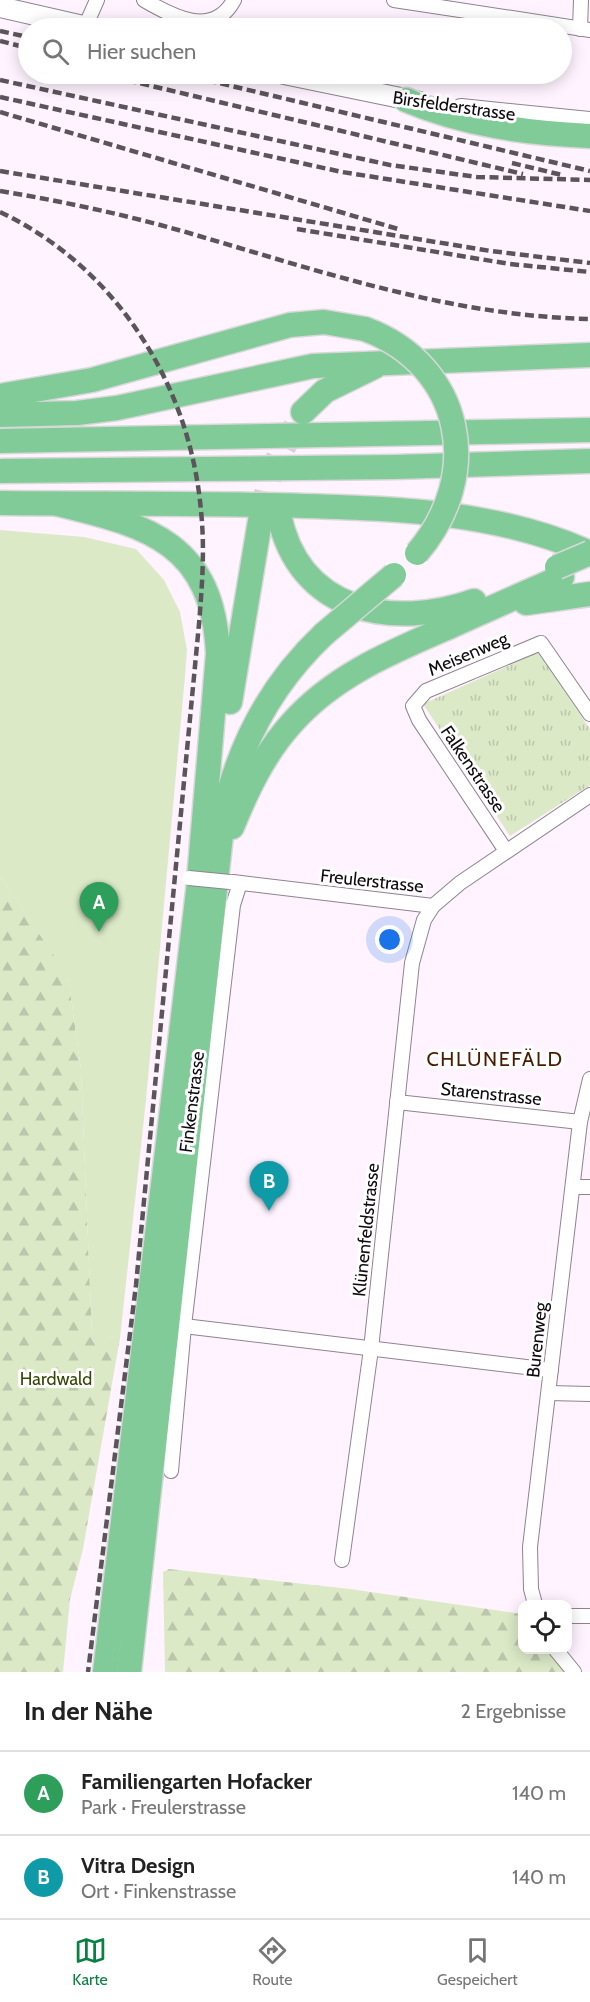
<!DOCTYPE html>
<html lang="de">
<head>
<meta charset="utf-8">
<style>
	:root { --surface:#fff; --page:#f2f2f2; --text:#222; --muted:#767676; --line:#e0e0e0; --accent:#0b8043 }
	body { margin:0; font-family:Cabin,sans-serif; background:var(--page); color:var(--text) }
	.controls { position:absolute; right:18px; bottom:18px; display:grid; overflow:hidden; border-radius:12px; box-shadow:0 3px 15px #0003 }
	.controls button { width:54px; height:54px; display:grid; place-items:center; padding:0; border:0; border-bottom:2px solid var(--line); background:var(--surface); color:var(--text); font:30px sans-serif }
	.you { position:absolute; left:390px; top:940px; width:21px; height:21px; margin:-15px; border:4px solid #fff; border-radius:50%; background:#1a73e8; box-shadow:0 0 0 9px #1a73e833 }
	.badge { display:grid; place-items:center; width:39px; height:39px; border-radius:50%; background:var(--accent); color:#fff; font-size:20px; font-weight:700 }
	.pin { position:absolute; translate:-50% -50px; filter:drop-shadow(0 2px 3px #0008) }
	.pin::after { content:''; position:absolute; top:32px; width:21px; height:18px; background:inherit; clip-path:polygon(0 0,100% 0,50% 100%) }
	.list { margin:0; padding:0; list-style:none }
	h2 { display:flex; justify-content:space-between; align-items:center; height:78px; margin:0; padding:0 24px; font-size:26px }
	h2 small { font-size:20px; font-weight:400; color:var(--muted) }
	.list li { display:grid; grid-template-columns:39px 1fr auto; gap:18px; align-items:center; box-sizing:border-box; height:84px; padding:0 24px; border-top:2px solid var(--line) }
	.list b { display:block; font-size:22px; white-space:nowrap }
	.list p { margin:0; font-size:20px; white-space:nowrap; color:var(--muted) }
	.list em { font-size:20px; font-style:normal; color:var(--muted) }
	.icon { flex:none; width:33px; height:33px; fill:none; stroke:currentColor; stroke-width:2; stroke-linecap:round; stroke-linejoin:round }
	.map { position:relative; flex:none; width:590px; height:1672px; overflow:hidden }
	.search { position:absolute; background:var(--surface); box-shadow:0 3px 15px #0003; left:18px; right:18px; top:18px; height:66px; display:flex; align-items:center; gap:15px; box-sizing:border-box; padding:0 21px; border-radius:33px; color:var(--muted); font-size:22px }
	.sheet { height:246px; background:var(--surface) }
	nav { display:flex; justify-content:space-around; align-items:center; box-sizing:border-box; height:84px; border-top:2px solid var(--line); background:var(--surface); font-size:16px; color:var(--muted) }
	nav a { display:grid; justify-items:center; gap:3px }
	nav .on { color:var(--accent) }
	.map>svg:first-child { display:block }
</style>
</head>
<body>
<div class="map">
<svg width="590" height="1672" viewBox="0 0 590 1672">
	<defs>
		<pattern id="grass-tufts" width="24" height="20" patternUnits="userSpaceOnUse" patternTransform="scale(1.5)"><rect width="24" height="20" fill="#dbe9c7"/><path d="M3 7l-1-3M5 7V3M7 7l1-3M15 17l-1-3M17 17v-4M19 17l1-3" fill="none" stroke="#bbc6aa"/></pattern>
		<pattern id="forest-firs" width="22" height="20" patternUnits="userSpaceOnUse" patternTransform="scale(1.5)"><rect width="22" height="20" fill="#dbe9c7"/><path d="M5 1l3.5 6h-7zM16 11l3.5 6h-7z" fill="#bbc6aa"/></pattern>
	</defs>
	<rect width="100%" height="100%" fill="#fef3fe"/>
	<path fill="url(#grass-tufts)" d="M 539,652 L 590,729 L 590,785 L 510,836 L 423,704 Z"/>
	<g fill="url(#forest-firs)">
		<path d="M 0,877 L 68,975 L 81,1070 L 92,1336 L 120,1338 L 83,1549 L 70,1599 L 63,1672 L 0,1672 Z"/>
		<path d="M 169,1569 L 350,1589 L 522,1614 L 522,1650 L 556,1650 L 574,1672 L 165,1672 L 163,1572 Z"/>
	</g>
	<path fill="#dbe9c7" d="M 0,530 L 84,537 L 136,549 L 164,580 L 180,612 L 187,650 L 185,676 L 146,1100 L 120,1338 L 92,1337 L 81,1070 L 68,976 L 0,877 Z"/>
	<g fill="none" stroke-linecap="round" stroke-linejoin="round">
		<path stroke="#dad0da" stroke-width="24" stroke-dasharray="24 12" stroke-linecap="butt" d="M 261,515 L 271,471 L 303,412"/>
		<defs>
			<g id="minor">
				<path d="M 144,0 C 172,16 213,39 234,0"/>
				<path d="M 394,0 L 590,30"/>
				<path d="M 85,27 L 97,0"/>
				<path d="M 580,29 L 581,0"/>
				<path d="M 506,851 L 419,720 L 413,706 L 426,691 L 541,643 L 590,714"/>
				<path d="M 233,882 L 433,906"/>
				<path d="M 397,1102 L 580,1122"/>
				<path d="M 573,1187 L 590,1187"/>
				<path d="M 184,1326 L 551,1370"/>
				<path d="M 549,1393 L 590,1394"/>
				<path d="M 171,1471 L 184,1326 L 233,905 L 240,883"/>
				<path d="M 342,1560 L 371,1349 L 412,963 L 424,920 L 433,906 L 460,883 L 590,795"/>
				<path d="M 535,1604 L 531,1589 L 530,1547 L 580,1122 L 590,1079"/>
				<path d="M 568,1616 L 590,1616"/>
				<path d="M 556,1650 L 574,1672"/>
			</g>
			<g id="secondary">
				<path d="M 0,7 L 92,28"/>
				<path d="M 284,74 L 420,102"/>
				<path d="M 461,109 L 590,122"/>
			</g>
			<g id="motorway">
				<path d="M 406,100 C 465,125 526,133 590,136"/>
				<path d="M 0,396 L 92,380 L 290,325 L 324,322 L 365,329"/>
				<path d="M 303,412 L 325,391 L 374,367"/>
				<path d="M 0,415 L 77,413 L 117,408 L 313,366 L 590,355"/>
				<path d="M 0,441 L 590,430"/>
				<path d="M 0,471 L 395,467 L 590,461"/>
				<path d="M 0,503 C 102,504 203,503 305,506 C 403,509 499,512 590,553"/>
				<path d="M 58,504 C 150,526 213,544 218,654 L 198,891 L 105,1672"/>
				<path d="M 279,515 C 299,612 392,630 474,601"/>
				<path d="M 526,603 L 590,594"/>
				<path d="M 230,702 L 261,515"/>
				<path d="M 232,827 C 247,790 264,754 291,724 C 333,676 391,652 449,627 C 487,610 524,593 562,577"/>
				<path d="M 129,1672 L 223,817 C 238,746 271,684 324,634"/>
			</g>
		</defs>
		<use href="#minor" stroke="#8e848e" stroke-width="16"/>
		<use href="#secondary" stroke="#8e848e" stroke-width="22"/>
		<use href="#motorway" stroke="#d8d8d8" stroke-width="27"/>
		<use href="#minor" stroke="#fff" stroke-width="14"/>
		<use href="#secondary" stroke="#fff" stroke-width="20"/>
		<use href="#motorway" stroke="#81cb98" stroke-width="24"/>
		<g stroke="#5b555b" stroke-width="4.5" stroke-dasharray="9 4.5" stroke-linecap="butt">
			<path d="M 0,31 L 28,37"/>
			<path d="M 0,41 L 28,48"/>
			<path d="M 101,74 L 523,174"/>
			<path d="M 181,74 L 590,171"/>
			<path d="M 0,80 L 390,165 L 477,177 L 590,180"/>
			<path d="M 0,97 L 342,172 L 590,211"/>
			<path d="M 0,112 L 398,229"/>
			<path d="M 512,163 L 562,175"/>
			<path d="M 0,171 L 491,251 L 590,263"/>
			<path d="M 0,191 C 61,201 122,214 182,231 C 317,270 448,316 590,319"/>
			<path d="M 0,212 C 116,267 190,384 201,511 C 205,549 202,587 199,624 L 136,1285 L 88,1672"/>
			<path d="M 297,229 L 510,264 L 590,272"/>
		</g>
		<defs>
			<path id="minor-bridge" d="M 189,878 L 230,882"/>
			<g id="motorway-bridge">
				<path d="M 365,329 C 464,366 484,475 417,553"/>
				<path d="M 557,567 L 590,553"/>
				<path d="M 324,634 L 394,575"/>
			</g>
		</defs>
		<use href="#minor-bridge" stroke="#8e848e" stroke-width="16" stroke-linecap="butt"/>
		<use href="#motorway-bridge" stroke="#d8d8d8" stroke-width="27" stroke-linecap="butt"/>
		<use href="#minor-bridge" stroke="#fff" stroke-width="14"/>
		<use href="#motorway-bridge" stroke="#81cb98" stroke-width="24"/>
	</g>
	<g text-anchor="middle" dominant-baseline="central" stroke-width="6" stroke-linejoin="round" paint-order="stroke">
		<g font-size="18" fill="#0e0a0e" stroke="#fff">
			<text transform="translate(454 106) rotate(8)">Birsfelderstrasse</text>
			<text transform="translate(468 654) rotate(-23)">Meisenweg</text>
			<text transform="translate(473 769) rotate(56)">Falkenstrasse</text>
			<text transform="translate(372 881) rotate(6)">Freulerstrasse</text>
			<text transform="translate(491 1094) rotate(6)">Starenstrasse</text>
			<text transform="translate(192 1102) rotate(-83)">Finkenstrasse</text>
			<text transform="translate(366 1230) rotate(-84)">Klünenfeldstrasse</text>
			<text transform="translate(537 1340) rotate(-84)">Burenweg</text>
		</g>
		<g font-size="18" fill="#344702" stroke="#fff">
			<text x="56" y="1379">Hardwald</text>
		</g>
		<g font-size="20" letter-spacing="1.5" fill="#491b00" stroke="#fff">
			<text x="495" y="1059">CHLÜNEFÄLD</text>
		</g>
	</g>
</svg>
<div class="controls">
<button><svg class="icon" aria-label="locate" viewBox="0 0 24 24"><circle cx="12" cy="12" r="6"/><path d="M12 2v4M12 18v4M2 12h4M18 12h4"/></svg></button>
</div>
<div class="you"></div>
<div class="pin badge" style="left:99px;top:932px;background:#2e9e5b">A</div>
<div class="pin badge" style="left:269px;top:1211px;background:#0f9aa8">B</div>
<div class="search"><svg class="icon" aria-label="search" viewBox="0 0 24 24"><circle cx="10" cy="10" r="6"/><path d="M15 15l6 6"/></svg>Hier suchen</div>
</div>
<section class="sheet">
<h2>In der Nähe<small>2 Ergebnisse</small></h2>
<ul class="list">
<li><span class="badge" style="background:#2e9e5b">A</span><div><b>Familiengarten Hofacker</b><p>Park · Freulerstrasse</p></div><em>140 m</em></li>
<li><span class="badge" style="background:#0f9aa8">B</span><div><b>Vitra Design</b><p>Ort · Finkenstrasse</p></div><em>140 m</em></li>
</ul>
</section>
<nav>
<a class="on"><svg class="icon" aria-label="map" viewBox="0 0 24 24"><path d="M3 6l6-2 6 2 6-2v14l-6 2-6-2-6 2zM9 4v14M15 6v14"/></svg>Karte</a>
<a><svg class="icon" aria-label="directions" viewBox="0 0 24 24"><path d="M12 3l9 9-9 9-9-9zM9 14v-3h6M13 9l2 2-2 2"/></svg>Route</a>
<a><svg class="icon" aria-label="saved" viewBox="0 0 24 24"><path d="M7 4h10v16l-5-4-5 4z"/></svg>Gespeichert</a>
</nav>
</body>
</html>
